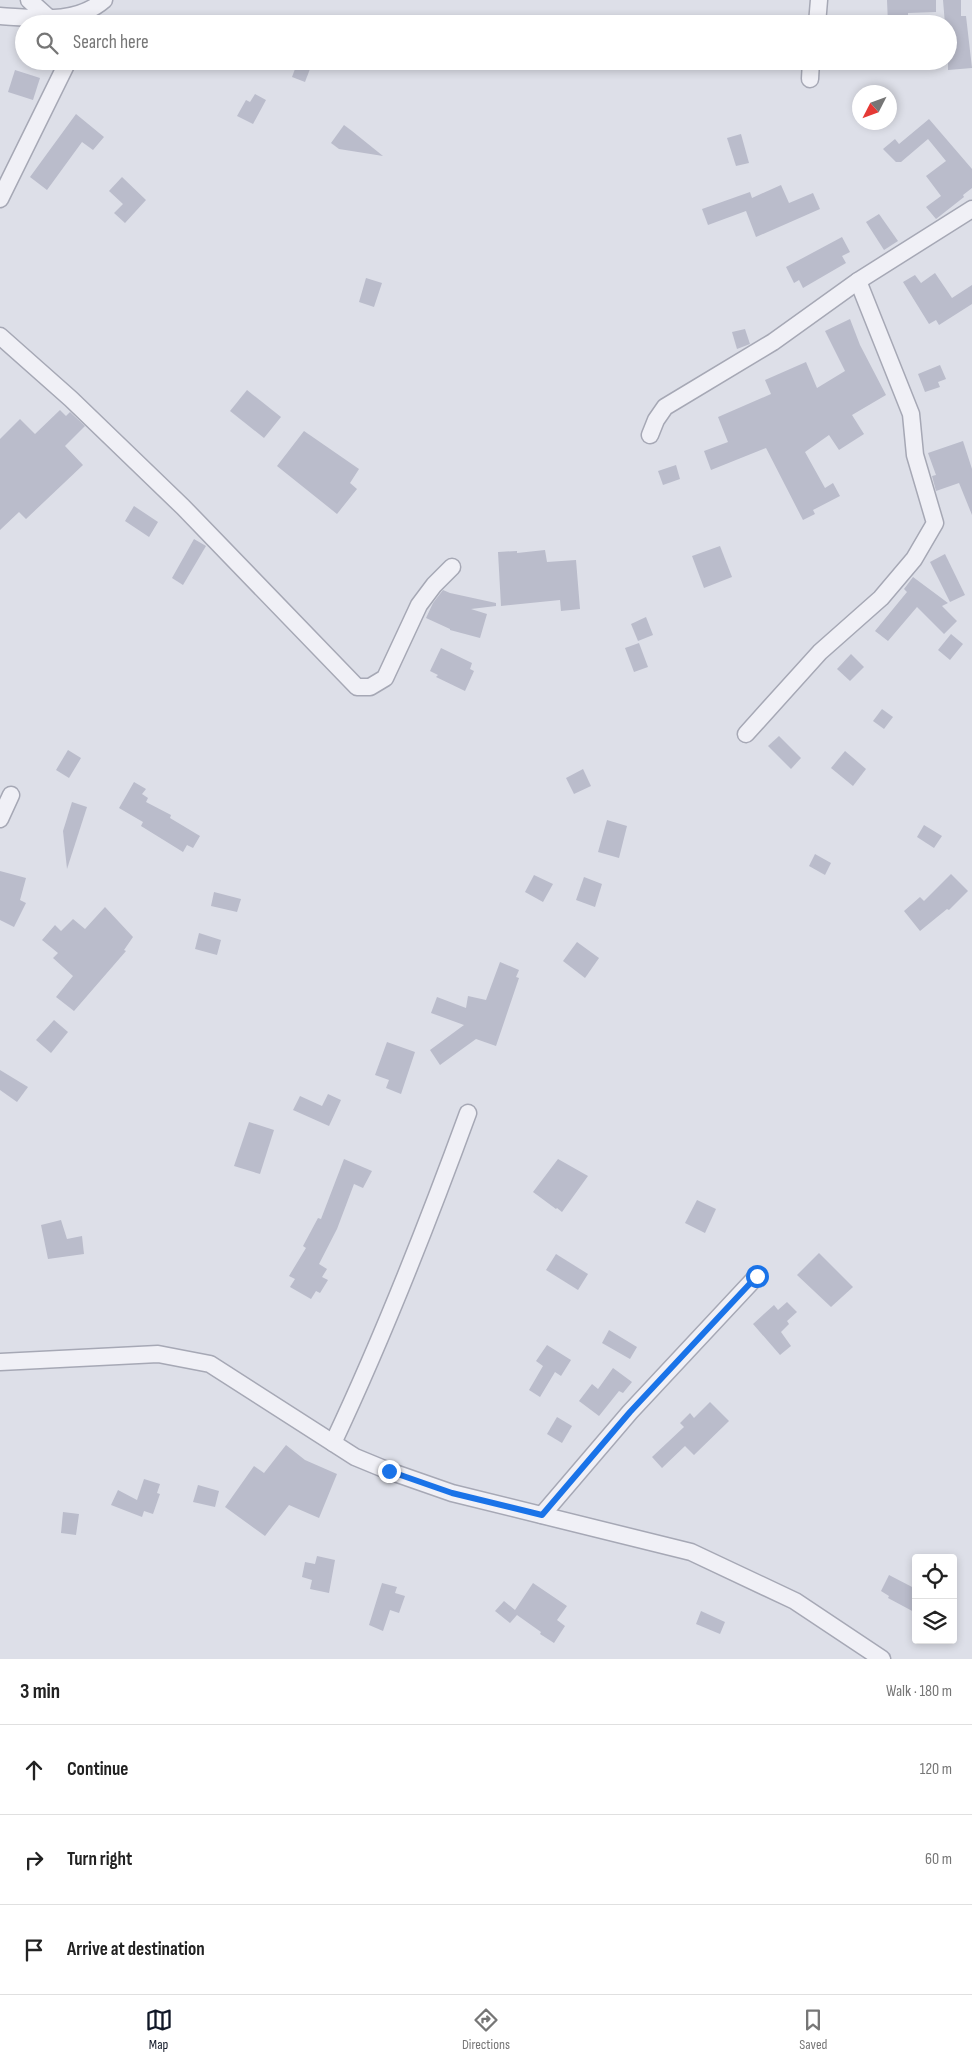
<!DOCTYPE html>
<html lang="en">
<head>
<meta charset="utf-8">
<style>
	:root { --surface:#fff; --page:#f2f2f2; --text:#222; --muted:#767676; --line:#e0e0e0; --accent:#111827 }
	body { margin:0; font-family:"Sofia Sans Condensed",sans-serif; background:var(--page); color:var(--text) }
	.controls { position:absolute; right:15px; bottom:15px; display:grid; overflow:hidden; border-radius:5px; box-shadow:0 2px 8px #0003 }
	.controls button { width:45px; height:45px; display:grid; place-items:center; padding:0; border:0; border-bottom:1px solid var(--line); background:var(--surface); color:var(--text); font:25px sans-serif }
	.compass { position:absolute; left:852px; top:85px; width:45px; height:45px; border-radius:50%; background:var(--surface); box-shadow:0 2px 8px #0003; rotate:228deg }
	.stop { position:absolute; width:15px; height:15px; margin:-11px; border:4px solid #1a73e8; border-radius:50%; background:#fff }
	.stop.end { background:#1a73e8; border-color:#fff; box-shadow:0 1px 5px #0008 }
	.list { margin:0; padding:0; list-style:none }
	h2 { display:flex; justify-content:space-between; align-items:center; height:65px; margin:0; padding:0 20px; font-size:21px }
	h2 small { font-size:16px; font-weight:400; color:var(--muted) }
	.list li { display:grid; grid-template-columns:32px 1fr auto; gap:15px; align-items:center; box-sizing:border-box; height:90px; padding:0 20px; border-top:1px solid var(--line) }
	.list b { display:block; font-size:19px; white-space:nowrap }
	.list em { font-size:16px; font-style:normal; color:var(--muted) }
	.icon { flex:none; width:28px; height:28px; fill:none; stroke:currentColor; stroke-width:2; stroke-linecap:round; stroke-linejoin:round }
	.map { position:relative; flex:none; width:972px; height:1659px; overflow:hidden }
	.search { position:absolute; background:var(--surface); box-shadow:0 2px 8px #0003; left:15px; right:15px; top:15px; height:55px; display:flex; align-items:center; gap:12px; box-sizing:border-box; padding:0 18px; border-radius:28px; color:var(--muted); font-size:19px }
	.sheet { height:335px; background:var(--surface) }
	nav { display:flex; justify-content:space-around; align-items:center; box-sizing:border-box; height:70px; border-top:1px solid var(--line); background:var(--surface); font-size:14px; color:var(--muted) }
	nav a { display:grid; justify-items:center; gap:2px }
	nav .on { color:var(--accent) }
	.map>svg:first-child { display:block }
</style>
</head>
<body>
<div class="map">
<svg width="972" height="1659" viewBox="0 0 972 1659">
	<rect width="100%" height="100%" fill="#dddfe8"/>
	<g fill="#babccb">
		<path d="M 887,0 L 936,0 L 936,12 L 908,13 L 908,24 L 888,24 Z"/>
		<path d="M 943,0 L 961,0 L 961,16 L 966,16 L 972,68 L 948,70 L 948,24 L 945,24 Z"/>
		<path d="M 298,61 L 313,61 L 305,82 L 292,77 Z"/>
		<path d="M 15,70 L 40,78 L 33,100 L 8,92 Z"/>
		<path d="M 255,94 L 266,100 L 253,124 L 237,116 L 246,100 L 250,102 Z"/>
		<path d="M 76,114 L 104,137 L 93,150 L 82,142 L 47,190 L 30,177 Z"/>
		<path d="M 929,119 L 972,169 L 972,188 L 963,195 L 964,197 L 936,219 L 926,207 L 941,196 L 926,176 L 946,161 L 928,139 L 901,162 L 896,162 L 883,149 L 895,139 L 899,144 Z"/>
		<path d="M 344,125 L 352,131 L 383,156 L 339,149 L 331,143 Z"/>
		<path d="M 741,134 L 749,163 L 736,166 L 727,138 Z"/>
		<path d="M 122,177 L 146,200 L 125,223 L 114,213 L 123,204 L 109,191 Z"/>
		<path d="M 781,185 L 789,203 L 813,193 L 820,209 L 756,237 L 746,211 L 708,225 L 702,209 L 750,192 L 752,198 Z"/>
		<path d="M 879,214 L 898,241 L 884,250 L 866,222 Z"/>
		<path d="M 842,237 L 850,252 L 842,256 L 846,263 L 803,288 L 799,280 L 794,283 L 786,267 Z"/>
		<path d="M 935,273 L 952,298 L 972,285 L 972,304 L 939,325 L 936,320 L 929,324 L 903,282 L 915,275 L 921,283 Z"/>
		<path d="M 366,278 L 382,283 L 374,307 L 359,302 Z"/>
		<path d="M 850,319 L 860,345 L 886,395 L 852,415 L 864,434 L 839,450 L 829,435 L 805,452 L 825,488 L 833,483 L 840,496 L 813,510 L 815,514 L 803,520 L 766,448 L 711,470 L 704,451 L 728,442 L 718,417 L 771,394 L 765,380 L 806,362 L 817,388 L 845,371 L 825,331 Z"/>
		<path d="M 745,329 L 750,344 L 737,349 L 732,332 Z"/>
		<path d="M 940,365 L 946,379 L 938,382 L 940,387 L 925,392 L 918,374 Z"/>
		<path d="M 247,390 L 281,417 L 264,438 L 230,411 Z"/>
		<path d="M 60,410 L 66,416 L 70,412 L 85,426 L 65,446 L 83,465 L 26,519 L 19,512 L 0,530 L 0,439 L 20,419 L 35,434 Z"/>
		<path d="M 304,431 L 359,469 L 350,483 L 357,489 L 337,514 L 277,466 Z"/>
		<path d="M 963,441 L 972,469 L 972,515 L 959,483 L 936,491 L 932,476 L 936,475 L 928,453 Z"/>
		<path d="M 676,465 L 680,479 L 663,485 L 658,471 Z"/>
		<path d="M 134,506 L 158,522 L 149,537 L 125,521 Z"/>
		<path d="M 194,539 L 206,546 L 183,585 L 172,578 Z"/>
		<path d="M 720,546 L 732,577 L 704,588 L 692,556 Z"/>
		<path d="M 545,550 L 547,562 L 576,560 L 580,609 L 561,611 L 560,600 L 501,606 L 498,552 L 517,551 L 517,553 Z"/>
		<path d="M 945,554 L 965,595 L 950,602 L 930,562 Z"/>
		<path d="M 913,577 L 948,603 L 942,606 L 957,621 L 944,634 L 917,607 L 888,641 L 875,631 L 907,592 L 904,589 Z"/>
		<path d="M 443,590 L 450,593 L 496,603 L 496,606 L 471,609 L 487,614 L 480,638 L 450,630 L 450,629 L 426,618 L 433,603 Z"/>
		<path d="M 646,617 L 653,635 L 638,641 L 631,624 Z"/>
		<path d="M 951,634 L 963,644 L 950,660 L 938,650 Z"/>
		<path d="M 639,643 L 648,667 L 634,672 L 625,648 Z"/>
		<path d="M 441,648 L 472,663 L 470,669 L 474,671 L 465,691 L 436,677 L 438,675 L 430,671 Z"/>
		<path d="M 851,654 L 864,667 L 850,681 L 837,669 Z"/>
		<path d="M 882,709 L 893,717 L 884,729 L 873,721 Z"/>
		<path d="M 779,736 L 801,758 L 791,769 L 768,746 Z"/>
		<path d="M 68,750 L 81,758 L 69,778 L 56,770 Z"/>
		<path d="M 845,751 L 866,769 L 853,786 L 831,768 Z"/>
		<path d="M 583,769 L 591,786 L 574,794 L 566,778 Z"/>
		<path d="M 134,782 L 146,789 L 142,794 L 148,798 L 146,802 L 171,815 L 170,818 L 200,836 L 193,848 L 187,845 L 183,852 L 141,826 L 143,822 L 119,808 Z"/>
		<path d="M 72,802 L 87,807 L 67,869 L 63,831 Z"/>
		<path d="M 607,820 L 627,826 L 619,858 L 598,852 Z"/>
		<path d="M 924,825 L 942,836 L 934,848 L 917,837 Z"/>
		<path d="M 815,854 L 831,863 L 825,875 L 809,866 Z"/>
		<path d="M 0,871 L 26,878 L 20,900 L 26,903 L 14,927 L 0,920 Z"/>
		<path d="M 951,874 L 968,891 L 949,910 L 947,909 L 920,931 L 904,911 L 920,897 L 924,901 Z"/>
		<path d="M 534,875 L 553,884 L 543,902 L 525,892 Z"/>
		<path d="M 584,877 L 602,884 L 595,907 L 576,900 Z"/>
		<path d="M 214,892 L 241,899 L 237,912 L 211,906 Z"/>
		<path d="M 105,907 L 133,937 L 124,950 L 126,951 L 74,1011 L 56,997 L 73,976 L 53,958 L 58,953 L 42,940 L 55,925 L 61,931 L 73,919 L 85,929 Z"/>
		<path d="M 199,933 L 221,940 L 217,955 L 195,949 Z"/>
		<path d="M 577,942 L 599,958 L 585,978 L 563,961 Z"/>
		<path d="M 500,962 L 519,970 L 516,977 L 519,978 L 496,1046 L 476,1039 L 440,1065 L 430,1050 L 464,1025 L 431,1013 L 437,997 L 466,1008 L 468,996 L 486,1000 Z"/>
		<path d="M 54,1020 L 68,1032 L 51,1053 L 36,1040 Z"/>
		<path d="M 387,1042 L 415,1052 L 401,1094 L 386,1088 L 389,1080 L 375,1075 Z"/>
		<path d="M 0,1070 L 28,1087 L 17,1102 L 0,1090 Z"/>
		<path d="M 328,1094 L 341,1100 L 329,1126 L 293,1110 L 300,1096 L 322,1106 Z"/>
		<path d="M 249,1122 L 274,1130 L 260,1174 L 234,1166 Z"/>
		<path d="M 344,1159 L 372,1171 L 363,1188 L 354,1184 L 337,1229 L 319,1264 L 327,1269 L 322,1277 L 328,1280 L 320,1293 L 316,1291 L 311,1299 L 290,1287 L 295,1279 L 289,1276 L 306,1248 L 303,1246 L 318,1218 L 321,1219 Z"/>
		<path d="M 558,1159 L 588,1176 L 562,1212 L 557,1208 L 556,1209 L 533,1192 Z"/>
		<path d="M 697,1200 L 716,1209 L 705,1233 L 685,1223 Z"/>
		<path d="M 61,1220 L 67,1239 L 82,1236 L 84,1254 L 48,1259 L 41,1225 Z"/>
		<path d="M 819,1253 L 853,1287 L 831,1307 L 797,1275 Z"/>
		<path d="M 556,1254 L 588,1274 L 578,1290 L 546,1270 Z"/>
		<path d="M 787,1302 L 797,1312 L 787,1321 L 789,1324 L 781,1332 L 791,1346 L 780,1355 L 753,1324 L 774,1305 L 778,1310 Z"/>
		<path d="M 609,1330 L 637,1347 L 630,1359 L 602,1343 Z"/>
		<path d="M 547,1345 L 571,1360 L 561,1376 L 555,1372 L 540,1397 L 529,1390 L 543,1366 L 536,1361 Z"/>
		<path d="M 613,1368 L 632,1382 L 623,1393 L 619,1391 L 599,1416 L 579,1401 L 592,1384 L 598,1389 Z"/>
		<path d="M 710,1402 L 729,1421 L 694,1455 L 685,1446 L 662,1468 L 652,1457 L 684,1427 L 680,1423 L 690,1413 L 694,1418 Z"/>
		<path d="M 557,1417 L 572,1426 L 562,1443 L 547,1434 Z"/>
		<path d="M 286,1445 L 305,1460 L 337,1474 L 319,1518 L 289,1505 L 265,1536 L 225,1507 L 254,1466 L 264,1473 Z"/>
		<path d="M 144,1479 L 160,1484 L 157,1493 L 160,1494 L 153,1514 L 144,1511 L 142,1517 L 111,1505 L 118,1490 L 137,1500 Z"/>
		<path d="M 198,1485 L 219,1491 L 215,1507 L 193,1502 Z"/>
		<path d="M 63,1512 L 79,1514 L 76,1535 L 61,1533 Z"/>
		<path d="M 317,1556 L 335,1560 L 329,1593 L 310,1589 L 312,1580 L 302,1577 L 305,1562 L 315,1564 Z"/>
		<path d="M 889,1575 L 916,1589 L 916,1613 L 888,1598 L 889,1596 L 881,1591 Z"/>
		<path d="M 382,1583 L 397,1587 L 395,1593 L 405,1596 L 399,1613 L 390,1610 L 383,1631 L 369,1625 Z"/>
		<path d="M 533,1583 L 567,1606 L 557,1620 L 565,1626 L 554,1643 L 540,1634 L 541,1632 L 517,1615 L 510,1623 L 495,1611 L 504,1601 L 515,1610 Z"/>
		<path d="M 701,1611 L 725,1622 L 720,1634 L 696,1624 Z"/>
	</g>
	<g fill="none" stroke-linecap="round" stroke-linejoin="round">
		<defs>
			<g id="minor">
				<path d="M 29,0 L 49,18"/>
				<path d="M 0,16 C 36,18 75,25 104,0"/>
				<path d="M 817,24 L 819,0"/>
				<path d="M 810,79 L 811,61"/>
				<path d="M 0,199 L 68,61"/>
				<path d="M 0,336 L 71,399 L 183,507 L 357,687 L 370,687 L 385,678 L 419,605 L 434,585 L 452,567"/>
				<path d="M 650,435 L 656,420 L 665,407 L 773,342 L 858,281 L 972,209"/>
				<path d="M 746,734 L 820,652 L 881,598 L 914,559 L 935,523 L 915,455 L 911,414 L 858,281"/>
				<path d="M 0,819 L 11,795"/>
				<path d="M 0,1362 L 158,1354 L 210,1364 L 355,1457 L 389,1471 L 452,1493 L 691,1552 L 795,1601 L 882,1659"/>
				<path d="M 333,1443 C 384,1335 427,1225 468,1113"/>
				<path d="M 542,1515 L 630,1412 L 757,1276"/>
			</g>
		</defs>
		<use href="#minor" stroke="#a6a8b5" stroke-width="19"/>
		<use href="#minor" stroke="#f0f0f6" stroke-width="16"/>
	</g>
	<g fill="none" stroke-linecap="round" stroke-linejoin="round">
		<path stroke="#1a73e8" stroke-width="6" d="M 389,1471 L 452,1493 L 542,1515 L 630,1412 L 757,1276"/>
	</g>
</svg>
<div class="controls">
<button><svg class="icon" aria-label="locate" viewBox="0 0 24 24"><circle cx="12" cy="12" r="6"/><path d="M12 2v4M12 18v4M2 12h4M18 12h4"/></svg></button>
<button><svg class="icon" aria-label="layers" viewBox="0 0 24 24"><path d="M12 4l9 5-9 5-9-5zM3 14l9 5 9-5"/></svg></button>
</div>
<svg class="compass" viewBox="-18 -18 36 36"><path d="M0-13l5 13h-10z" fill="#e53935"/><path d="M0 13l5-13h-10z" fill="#767676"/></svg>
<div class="stop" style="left:757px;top:1276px"></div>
<div class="stop end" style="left:389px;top:1471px"></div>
<div class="search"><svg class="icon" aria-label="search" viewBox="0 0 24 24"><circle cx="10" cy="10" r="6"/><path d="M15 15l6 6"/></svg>Search here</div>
</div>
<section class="sheet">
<h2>3 min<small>Walk · 180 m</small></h2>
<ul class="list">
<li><svg class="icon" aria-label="ahead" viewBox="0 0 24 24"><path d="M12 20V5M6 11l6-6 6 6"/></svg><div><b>Continue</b></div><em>120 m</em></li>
<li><svg class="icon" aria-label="right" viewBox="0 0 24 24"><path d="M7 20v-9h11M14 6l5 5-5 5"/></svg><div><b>Turn right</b></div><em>60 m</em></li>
<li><svg class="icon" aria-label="arrive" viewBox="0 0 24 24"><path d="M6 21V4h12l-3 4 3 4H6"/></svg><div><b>Arrive at destination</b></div></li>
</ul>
</section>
<nav>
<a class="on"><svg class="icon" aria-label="map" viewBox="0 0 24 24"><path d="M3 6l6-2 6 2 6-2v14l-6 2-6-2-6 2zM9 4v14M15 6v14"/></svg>Map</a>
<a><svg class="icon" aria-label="directions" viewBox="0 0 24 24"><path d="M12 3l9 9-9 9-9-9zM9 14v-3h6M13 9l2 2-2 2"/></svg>Directions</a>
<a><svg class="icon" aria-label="saved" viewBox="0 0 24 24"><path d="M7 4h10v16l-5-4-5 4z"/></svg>Saved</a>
</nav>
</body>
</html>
